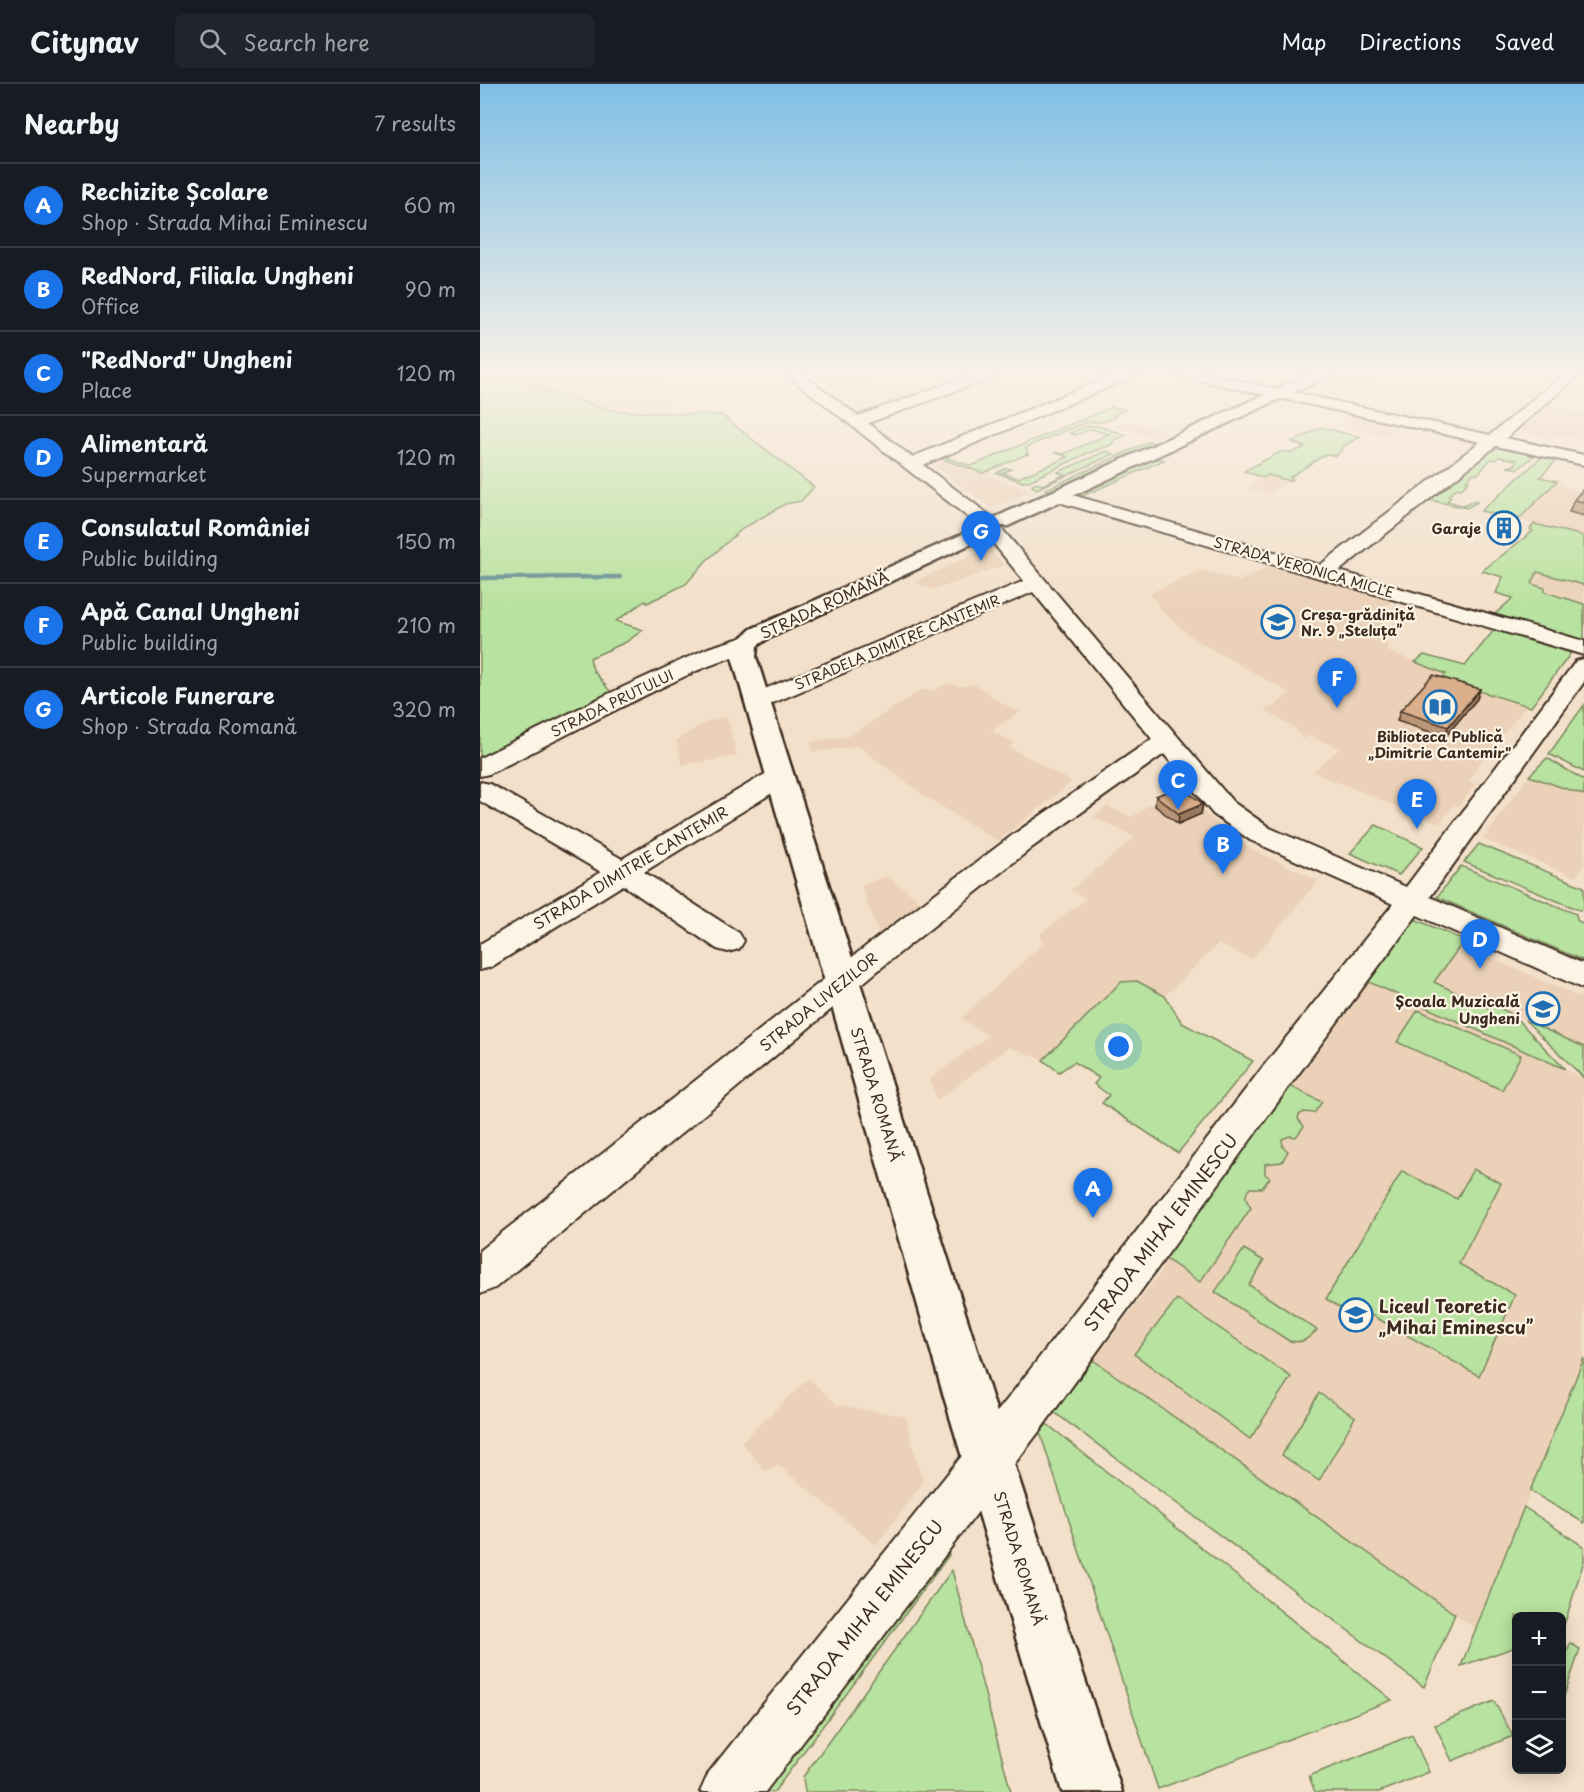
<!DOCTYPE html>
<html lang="en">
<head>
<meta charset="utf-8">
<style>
	:root { --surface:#171b24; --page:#20242c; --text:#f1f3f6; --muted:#9ea1a6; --line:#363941; --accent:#1a73e8 }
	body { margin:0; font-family:"Playpen Sans",sans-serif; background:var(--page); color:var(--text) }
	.controls { position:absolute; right:18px; bottom:18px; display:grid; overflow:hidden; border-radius:9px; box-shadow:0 3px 15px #0003 }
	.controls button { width:54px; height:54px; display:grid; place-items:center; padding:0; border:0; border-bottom:2px solid var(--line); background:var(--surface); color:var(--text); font:30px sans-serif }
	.you { position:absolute; left:639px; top:963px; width:21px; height:21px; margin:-15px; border:4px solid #fff; border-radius:50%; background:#1a73e8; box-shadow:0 0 0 9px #1a73e833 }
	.badge { display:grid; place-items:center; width:39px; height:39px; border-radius:50%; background:var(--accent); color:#fff; font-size:20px; font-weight:700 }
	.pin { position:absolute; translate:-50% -50px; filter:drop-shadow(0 2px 3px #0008) }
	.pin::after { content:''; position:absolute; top:32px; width:21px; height:18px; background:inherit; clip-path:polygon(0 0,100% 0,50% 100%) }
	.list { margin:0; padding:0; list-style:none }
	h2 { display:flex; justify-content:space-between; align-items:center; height:78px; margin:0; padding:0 24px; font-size:26px }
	h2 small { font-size:20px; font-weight:400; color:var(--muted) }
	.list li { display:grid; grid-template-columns:39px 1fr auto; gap:18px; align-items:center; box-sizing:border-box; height:84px; padding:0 24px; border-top:2px solid var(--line) }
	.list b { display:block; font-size:22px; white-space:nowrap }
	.list p { margin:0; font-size:20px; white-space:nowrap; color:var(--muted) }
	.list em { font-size:20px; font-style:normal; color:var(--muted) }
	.icon { flex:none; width:33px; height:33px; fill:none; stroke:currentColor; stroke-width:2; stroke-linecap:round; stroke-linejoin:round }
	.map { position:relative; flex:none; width:1104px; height:1708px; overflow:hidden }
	header { display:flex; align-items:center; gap:36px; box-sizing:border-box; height:84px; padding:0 30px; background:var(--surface); border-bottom:2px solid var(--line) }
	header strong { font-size:28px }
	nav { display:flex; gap:33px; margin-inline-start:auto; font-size:21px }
	.search { width:420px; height:54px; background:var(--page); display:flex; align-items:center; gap:15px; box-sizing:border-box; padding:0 21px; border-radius:9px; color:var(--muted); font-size:22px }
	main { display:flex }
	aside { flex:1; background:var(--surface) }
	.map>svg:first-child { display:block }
</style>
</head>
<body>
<header>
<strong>Citynav</strong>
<div class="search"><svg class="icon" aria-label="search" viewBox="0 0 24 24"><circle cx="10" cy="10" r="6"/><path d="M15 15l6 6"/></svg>Search here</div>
<nav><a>Map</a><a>Directions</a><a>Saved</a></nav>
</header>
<main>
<aside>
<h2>Nearby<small>7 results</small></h2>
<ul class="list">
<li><span class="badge">A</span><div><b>Rechizite Școlare</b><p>Shop · Strada Mihai Eminescu</p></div><em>60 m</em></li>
<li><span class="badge">B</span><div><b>RedNord, Filiala Ungheni</b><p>Office</p></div><em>90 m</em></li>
<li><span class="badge">C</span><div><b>&quot;RedNord&quot; Ungheni</b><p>Place</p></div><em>120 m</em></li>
<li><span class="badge">D</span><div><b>Alimentară</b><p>Supermarket</p></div><em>120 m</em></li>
<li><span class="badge">E</span><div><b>Consulatul României</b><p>Public building</p></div><em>150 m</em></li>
<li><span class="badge">F</span><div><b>Apă Canal Ungheni</b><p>Public building</p></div><em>210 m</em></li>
<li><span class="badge">G</span><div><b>Articole Funerare</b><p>Shop · Strada Romană</p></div><em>320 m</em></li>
</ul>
</aside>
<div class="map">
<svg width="1104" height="1708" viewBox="0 0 1104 1708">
	<rect width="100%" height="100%" fill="#f2e0ca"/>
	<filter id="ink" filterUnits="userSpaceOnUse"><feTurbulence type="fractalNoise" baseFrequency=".0167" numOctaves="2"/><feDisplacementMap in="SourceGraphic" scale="12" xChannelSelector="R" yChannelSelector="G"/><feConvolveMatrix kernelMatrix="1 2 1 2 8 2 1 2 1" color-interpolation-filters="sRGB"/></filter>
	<g filter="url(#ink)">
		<g fill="#ebd1b7">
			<path d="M 0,287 L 183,287 L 178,290 L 206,318 L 149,328 L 134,327 L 49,302 L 0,295 Z"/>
			<path d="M 330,287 L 441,287 L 389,299 L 387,306 L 418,317 L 384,328 Z"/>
			<path d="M 867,292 L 947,308 L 935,316 L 853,299 Z"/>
			<path d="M 711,294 L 770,308 L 745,320 L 718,314 L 720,312 L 717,311 L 725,307 L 698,300 Z"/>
			<path d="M 1068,323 L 1104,329 L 1104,355 L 1079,350 L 1073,355 L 1039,347 Z"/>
			<path d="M 874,330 L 922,341 L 903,353 L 885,349 L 880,353 L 875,351 L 881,347 L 857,341 Z"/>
			<path d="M 648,336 L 685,347 L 671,353 L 635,343 Z"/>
			<path d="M 459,374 L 506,390 L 552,407 L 511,424 L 449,378 Z"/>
			<path d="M 788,391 L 810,397 L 789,410 L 767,404 Z"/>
			<path d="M 1077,397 L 1085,399 L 1083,402 L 1104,409 L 1104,452 L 1038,436 Z"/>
			<path d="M 508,463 L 524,481 L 454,506 L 434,498 Z"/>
			<path d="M 792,481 L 913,516 L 898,528 L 908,567 L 966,590 L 961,596 L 1046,622 L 995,685 L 989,697 L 996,700 L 979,722 L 974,720 L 959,740 L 833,688 L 860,664 L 838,656 L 831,651 L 822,655 L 816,645 L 784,625 L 794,623 L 810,609 L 714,555 L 681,525 L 670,509 L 722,486 L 759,497 Z"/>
			<path d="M 1056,488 L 1104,501 L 1104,520 L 1065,508 L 1065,505 L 1052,501 Z"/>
			<path d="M 467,599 L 478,602 L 496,601 L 520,618 L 540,628 L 511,647 L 535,659 L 529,663 L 592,698 L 518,757 L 443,711 L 378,662 L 334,668 L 330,658 L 369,652 L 442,606 L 455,606 Z"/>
			<path d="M 247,633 L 257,672 L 202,681 L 196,656 L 228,637 Z"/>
			<path d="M 1049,692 L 1104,711 L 1104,780 L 1096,793 L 1003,755 Z"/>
			<path d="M 708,709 L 727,731 L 770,764 L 838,797 L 772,875 L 738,860 L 685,912 L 657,897 L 641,898 L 563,976 L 529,963 L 457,1016 L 450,995 L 508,952 L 481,934 L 563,860 L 560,850 L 606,815 L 591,806 L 655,753 L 613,733 L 627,722 L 652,733 L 670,720 L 674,722 Z"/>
			<path d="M 407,792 L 444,820 L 399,852 L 381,801 Z"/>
			<path d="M 982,861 L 1104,915 L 1104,963 L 1011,920 L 1008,924 L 953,898 Z"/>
			<path d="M 882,895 L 1104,994 L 1104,1274 L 996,1545 L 613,1276 L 680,1189 L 686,1176 L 683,1173 Z"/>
			<path d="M 329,1294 L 357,1321 L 425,1332 L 443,1399 L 396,1461 L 298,1381 L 285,1387 L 261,1358 Z"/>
		</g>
		<g fill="#b8e29f" stroke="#7a865e" stroke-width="1.5">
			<path d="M 0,295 L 49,302 L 134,327 L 241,331 L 334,403 L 321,417 L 305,420 L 262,445 L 226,477 L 206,500 L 167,519 L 165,517 L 136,537 L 163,546 L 146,558 L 110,574 L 113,586 L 134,612 L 0,677 Z"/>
			<path d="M 632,323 L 645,326 L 633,331 L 636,333 L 623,338 L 607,338 L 551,361 L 546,364 L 548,370 L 503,389 L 459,374 L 462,372 L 491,382 Z"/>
			<path d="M 606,342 L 618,342 L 646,351 L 633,357 L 632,361 L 608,369 L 549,397 L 543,398 L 517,389 L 526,384 L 531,385 L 523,389 L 538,394 L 588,373 L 574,368 L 584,370 L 629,350 L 611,345 L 596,351 L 590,349 Z"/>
			<path d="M 841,343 L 880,353 L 865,361 L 857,372 L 846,370 L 810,393 L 813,395 L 810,397 L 788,391 L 784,394 L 764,387 L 800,368 L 815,368 L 824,363 L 812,358 Z"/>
			<path d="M 670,357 L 673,359 L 672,361 L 571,407 L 565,406 Z"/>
			<path d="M 1013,362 L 1056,370 L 1038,385 L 1027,383 L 1035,381 L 1037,376 L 1019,373 L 1015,376 L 1011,375 L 998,390 L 994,389 L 986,397 L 989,398 L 981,405 L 977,404 L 968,412 L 971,413 L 967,417 L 984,422 L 993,417 L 997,418 L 987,424 L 949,416 L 947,413 Z"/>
			<path d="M 626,367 L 634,370 L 557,405 L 552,402 L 555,399 L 562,401 L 584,391 L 578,388 Z"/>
			<path d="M 1063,372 L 1078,375 L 1060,393 L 1077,397 L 1038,436 L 1001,427 Z"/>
			<path d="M 676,374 L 684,376 L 600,413 L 600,410 Z"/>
			<path d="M 1054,440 L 1104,452 L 1104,501 L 1057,488 L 1052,500 L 1065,504 L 1065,508 L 1104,520 L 1104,554 L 1101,557 L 1014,531 L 1033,514 L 1016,509 L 1023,493 L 1002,487 L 1053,447 L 1050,445 Z"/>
			<path d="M 1014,546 L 1091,569 L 1051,623 L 960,595 L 966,590 L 935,578 L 944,571 L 985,582 Z"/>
			<path d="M 1104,621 L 1104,688 L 1069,670 Z"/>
			<path d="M 1067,674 L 1104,696 L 1104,711 L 1049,692 Z"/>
			<path d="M 896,741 L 943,763 L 919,791 L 870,769 Z"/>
			<path d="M 999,760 L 1104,803 L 1104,825 L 1099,826 L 984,778 Z"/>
			<path d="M 981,782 L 1096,830 L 1097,836 L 1104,841 L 1104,877 L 957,813 Z"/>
			<path d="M 930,833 L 995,861 L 992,865 L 981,861 L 954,898 L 1008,924 L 1011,920 L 1032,930 L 1085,985 L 882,895 Z"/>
			<path d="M 657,897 L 685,912 L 702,939 L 773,977 L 698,1069 L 622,1019 L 629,1011 L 614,1000 L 619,994 L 594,978 L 579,988 L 563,976 L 641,898 Z"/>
			<path d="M 938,926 L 1041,971 L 1022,1006 L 917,958 Z"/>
			<path d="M 1045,936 L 1104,963 L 1104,994 L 1103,993 Z"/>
			<path d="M 806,1000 L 842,1018 L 834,1029 L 824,1028 L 819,1031 L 818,1035 L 824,1042 L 816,1053 L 810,1052 L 802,1055 L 803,1063 L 808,1067 L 802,1078 L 785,1080 L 785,1090 L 790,1094 L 782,1104 L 770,1104 C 763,1112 766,1116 771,1124 L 720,1198 L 683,1173 Z"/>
			<path d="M 993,1085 L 1021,1099 L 979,1180 L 1035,1211 L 999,1292 L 879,1224 L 874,1232 L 846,1215 L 922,1087 L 977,1115 Z"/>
			<path d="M 764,1165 L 784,1177 L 769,1201 L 837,1246 C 828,1255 822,1260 809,1257 L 735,1208 Z"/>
			<path d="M 697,1215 L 811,1293 L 770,1355 L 654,1270 Z"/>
			<path d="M 1104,1274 L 1104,1439 L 1050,1407 Z"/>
			<path d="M 613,1276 L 975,1530 L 944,1603 L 574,1328 Z"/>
			<path d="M 839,1309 L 875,1333 L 839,1397 L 802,1371 Z"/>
			<path d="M 567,1340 L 912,1616 L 678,1705 L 560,1349 Z"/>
			<path d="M 1044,1423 L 1104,1463 L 1104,1477 L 1082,1548 L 1082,1532 L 1036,1532 L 1036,1563 L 981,1582 Z"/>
			<path d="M 466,1457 L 469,1471 L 294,1708 L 280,1708 Z"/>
			<path d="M 472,1486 L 531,1708 L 325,1708 L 323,1693 Z"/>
			<path d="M 1090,1559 L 1100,1565 L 1082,1618 L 1082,1584 Z"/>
			<path d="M 1014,1617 L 1033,1652 L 972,1677 L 955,1641 Z"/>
			<path d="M 932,1651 L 949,1688 L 899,1708 L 835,1708 L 829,1692 Z"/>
		</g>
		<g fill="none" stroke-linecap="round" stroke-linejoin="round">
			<path stroke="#658e92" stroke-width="4.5" d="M 0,494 L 140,493"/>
			<defs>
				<g id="minor">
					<path d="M 302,287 L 318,287 L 378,332 L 503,287 L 523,287 L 521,290 L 388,339 L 432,373 L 643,287 L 662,287 L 660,290 L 443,381 L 512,433 L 514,437 L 512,441 L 498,441 Z"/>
					<path d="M 688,287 L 715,287 L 1010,351 L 1088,287 L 1104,287 L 1026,354 L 1104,371 L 1104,381 L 1016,362 L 859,487 L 1104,557 L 1104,571 L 572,416 L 569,412 L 572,408 L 578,407 L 840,481 L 1000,358 L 695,291 Z"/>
					<path d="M 515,443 L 522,445 L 753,718 L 790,744 L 926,803 L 1096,577 L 1104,575 L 1104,598 L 950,813 L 1104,880 L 1104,905 L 937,831 L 808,1004 L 561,1345 L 285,1708 L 220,1708 L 229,1688 L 529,1313 L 782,984 L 913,820 L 770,756 L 733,730 L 684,670 L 554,762 L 412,875 L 15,1204 L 0,1210 L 0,1166 L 390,859 L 534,750 L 672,655 L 553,508 L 286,622 L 277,624 L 268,622 L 265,617 L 268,612 L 544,497 L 505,449 L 508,445 Z"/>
					<path d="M 267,552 L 275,554 L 278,559 C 274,566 228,582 216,587 C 146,620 78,655 9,690 L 0,692 L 0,674 L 126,611 L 228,564 Z"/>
					<path d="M 301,684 L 310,686 L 314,692 L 310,698 L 164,788 L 259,849 L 264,857 L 259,865 L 248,868 L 237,865 L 143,801 L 11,883 L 0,886 L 0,860 L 121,788 L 0,717 L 0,698 L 10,700 L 142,775 L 292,686 Z"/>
				</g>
				<g id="major">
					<path d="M 836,287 L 856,287 L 853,290 L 528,442 L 514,442 L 511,438 L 514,434 Z"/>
					<path d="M 501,442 L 508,444 L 511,448 L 508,452 L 287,555 L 277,562 L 276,573 L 512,1313 L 642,1708 L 582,1708 L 464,1313 L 252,573 L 256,559 L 271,545 Z"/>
				</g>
			</defs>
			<use href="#minor" stroke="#3b2a1e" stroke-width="4"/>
			<use href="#major" stroke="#3b2a1e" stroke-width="5"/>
			<use href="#minor" fill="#fcf5e5" fill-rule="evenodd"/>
			<use href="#major" fill="#fcf5e5" fill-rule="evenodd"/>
		</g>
		<g fill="#bb9678" stroke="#3b2a1e" stroke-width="1.5">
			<path d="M 1104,404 L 1104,432 L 1089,428 L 1094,416 Z"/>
			<path d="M 1000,605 L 997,615 L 965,653 L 917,637 L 920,627 Z"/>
			<path d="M 676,712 L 723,720 L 721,730 L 698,740 L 675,722 Z"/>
		</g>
		<g fill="#997a61" stroke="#3b2a1e" stroke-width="1.5">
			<path d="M 1000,605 L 997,615 L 965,653 L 968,643 Z"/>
			<path d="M 723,720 L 721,730 L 698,740 L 699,730 Z"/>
		</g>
		<g fill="#daaf8b" stroke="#3b2a1e" stroke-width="1.5">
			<path d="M 1104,404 L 1104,418 L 1094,416 Z"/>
			<path d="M 953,591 L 1000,605 L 968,643 L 920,627 Z"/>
			<path d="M 700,702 L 723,720 L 699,730 L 676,712 Z"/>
		</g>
	</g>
	<linearGradient id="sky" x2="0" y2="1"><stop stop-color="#7fbfe5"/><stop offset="0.55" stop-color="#f9f1e7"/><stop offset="1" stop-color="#f9f1e7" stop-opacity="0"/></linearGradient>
	<rect width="1104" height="526" fill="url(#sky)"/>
	<defs>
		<symbol id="building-ring" viewBox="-11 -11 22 22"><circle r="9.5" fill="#fcf5e5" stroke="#1f6fb2" stroke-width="1.5"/><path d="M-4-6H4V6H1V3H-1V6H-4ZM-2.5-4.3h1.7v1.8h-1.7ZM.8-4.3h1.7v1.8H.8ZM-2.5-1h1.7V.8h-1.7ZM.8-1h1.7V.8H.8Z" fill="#1f6fb2"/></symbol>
		<symbol id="school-ring" viewBox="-11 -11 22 22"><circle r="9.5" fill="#fcf5e5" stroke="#1f6fb2" stroke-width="1.5"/><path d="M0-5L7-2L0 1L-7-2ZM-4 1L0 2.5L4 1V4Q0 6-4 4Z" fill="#1f6fb2"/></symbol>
		<symbol id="library-ring" viewBox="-11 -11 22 22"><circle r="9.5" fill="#fcf5e5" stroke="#1f6fb2" stroke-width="1.5"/><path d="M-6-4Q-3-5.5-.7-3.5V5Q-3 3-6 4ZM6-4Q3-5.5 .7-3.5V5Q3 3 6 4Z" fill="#1f6fb2"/></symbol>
	</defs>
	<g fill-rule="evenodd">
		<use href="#building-ring" x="1005" y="425" width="38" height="38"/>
		<use href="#school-ring" x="779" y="519" width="38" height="38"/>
		<use href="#library-ring" x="941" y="604" width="38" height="38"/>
		<use href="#school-ring" x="1044" y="906" width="38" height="38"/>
		<use href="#school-ring" x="857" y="1212" width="38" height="38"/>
	</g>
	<g text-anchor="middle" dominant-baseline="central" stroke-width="4.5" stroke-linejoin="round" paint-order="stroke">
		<g font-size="14" font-weight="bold" fill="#3b2a1e" stroke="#fcf5e5" text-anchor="end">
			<text x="1001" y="444">Garaje</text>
			<text x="821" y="530" text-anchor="start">Creșa-grădiniță<tspan x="821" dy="16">Nr. 9 „Steluța”</tspan></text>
			<text x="960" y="652" text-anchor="middle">Biblioteca Publică<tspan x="960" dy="16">„Dimitrie Cantemir"</tspan></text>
		</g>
		<g font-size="14" fill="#3b2a1e" stroke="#fcf5e5">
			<text transform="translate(824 483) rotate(16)">STRADA VERONICA MICLE</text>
			<text transform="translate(417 558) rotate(-23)">STRADELA DIMITRE CANTEMIR</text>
			<text transform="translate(132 619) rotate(-26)">STRADA PRUTULUI</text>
		</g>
		<g font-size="15" fill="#3b2a1e" stroke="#fcf5e5">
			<text transform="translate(344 520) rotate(-25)">STRADA ROMANĂ</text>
			<text transform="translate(150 783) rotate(-31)">STRADA DIMITRIE CANTEMIR</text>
			<text transform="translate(338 917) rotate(-39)">STRADA LIVEZILOR</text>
			<text transform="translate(397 1010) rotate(73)">STRADA ROMANĂ</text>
			<text transform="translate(540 1474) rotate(73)">STRADA ROMANĂ</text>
		</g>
		<g font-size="15" font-weight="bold" fill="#3b2a1e" stroke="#fcf5e5" text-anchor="end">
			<text x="1040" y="916">Școala Muzicală<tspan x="1040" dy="17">Ungheni</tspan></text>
		</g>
		<g font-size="18" fill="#3b2a1e" stroke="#fcf5e5">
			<text transform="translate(680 1148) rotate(-53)">STRADA MIHAI EMINESCU</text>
			<text transform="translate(384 1533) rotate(-52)">STRADA MIHAI EMINESCU</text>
		</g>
		<g font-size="18" font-weight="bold" fill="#3b2a1e" stroke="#fcf5e5" text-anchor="start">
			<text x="899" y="1221">Liceul Teoretic<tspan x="899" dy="21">„Mihai Eminescu”</tspan></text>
		</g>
	</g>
</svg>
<div class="controls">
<button>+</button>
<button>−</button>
<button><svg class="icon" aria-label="layers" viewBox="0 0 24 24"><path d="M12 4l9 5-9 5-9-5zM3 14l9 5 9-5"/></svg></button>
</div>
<div class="you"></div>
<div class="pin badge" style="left:613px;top:1134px">A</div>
<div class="pin badge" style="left:743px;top:790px">B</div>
<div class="pin badge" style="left:698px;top:726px">C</div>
<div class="pin badge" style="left:1000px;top:885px">D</div>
<div class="pin badge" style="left:937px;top:745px">E</div>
<div class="pin badge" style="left:857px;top:624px">F</div>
<div class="pin badge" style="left:501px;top:477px">G</div>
</div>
</main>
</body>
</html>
